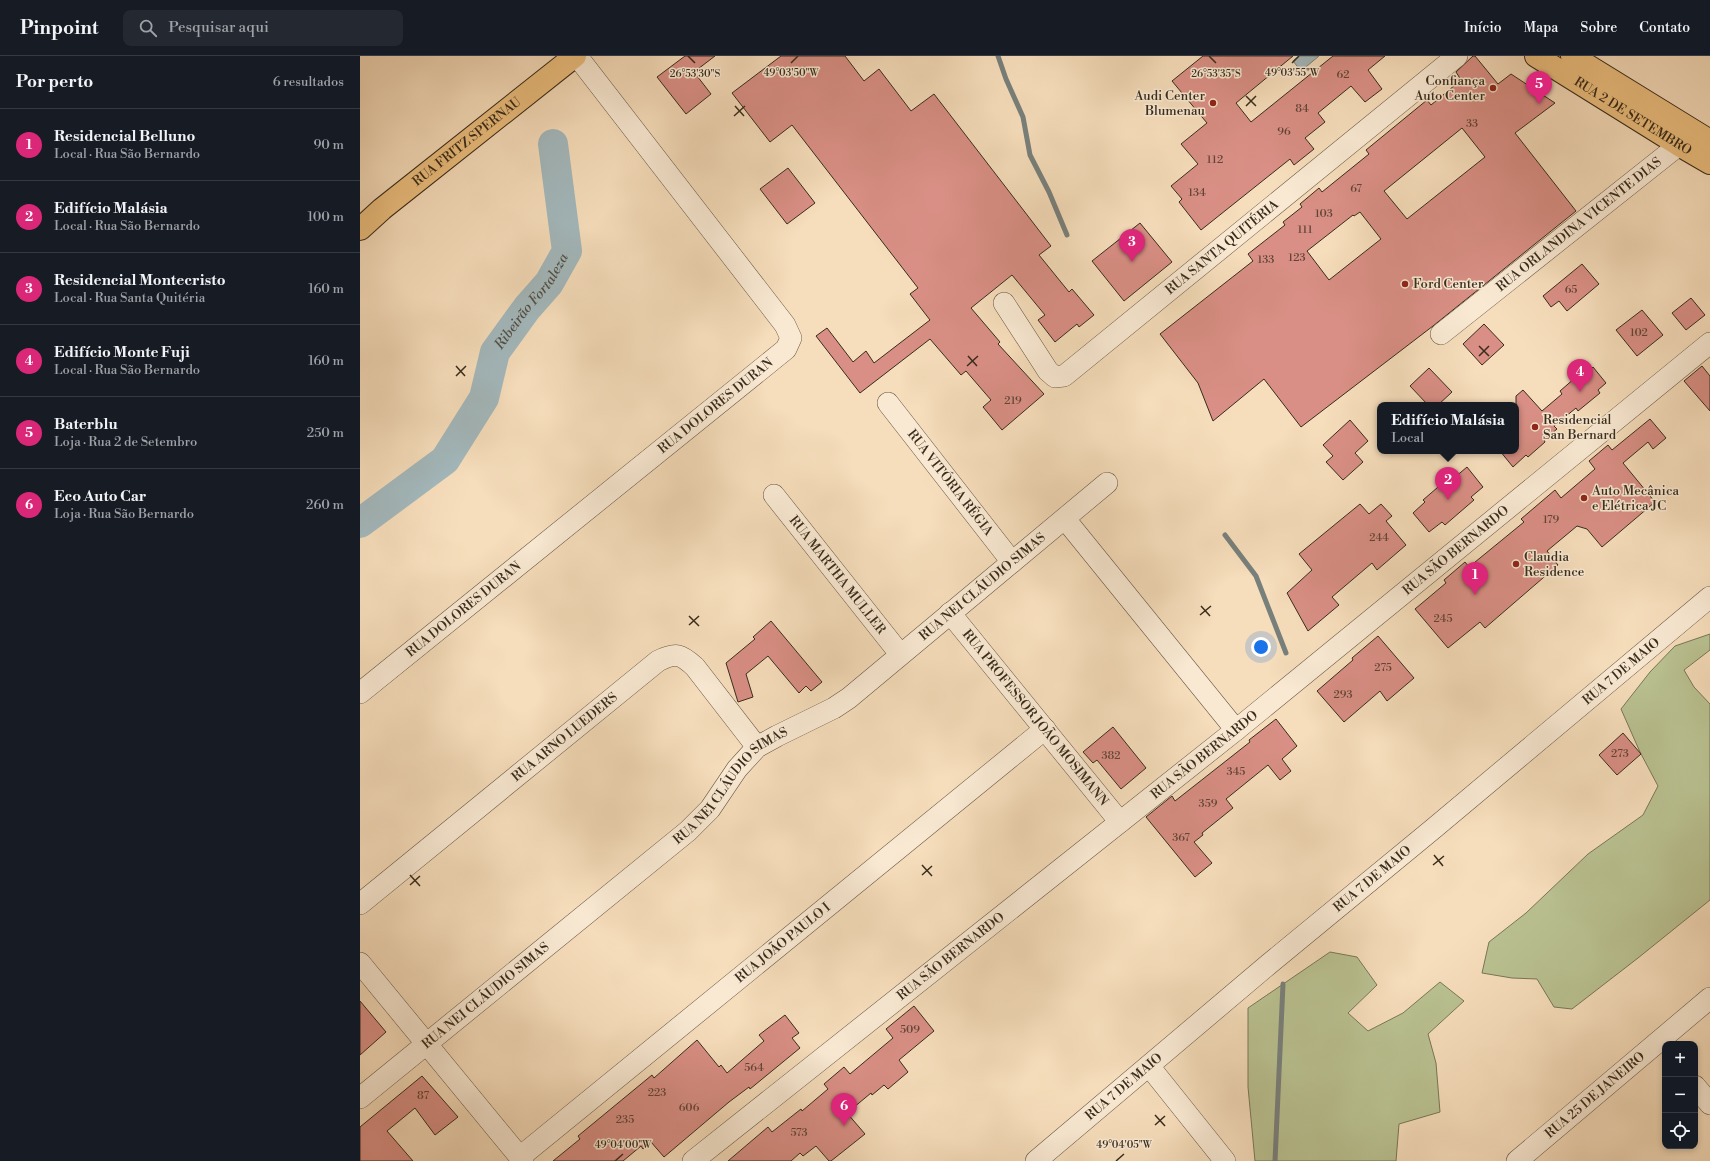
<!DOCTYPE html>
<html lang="pt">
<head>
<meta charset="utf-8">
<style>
	:root { --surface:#171b24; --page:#242831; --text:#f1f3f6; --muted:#9ea1a6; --line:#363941; --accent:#db2777 }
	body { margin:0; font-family:"Libre Bodoni",serif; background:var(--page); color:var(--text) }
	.controls { position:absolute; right:12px; bottom:12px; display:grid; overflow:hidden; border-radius:8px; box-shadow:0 2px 6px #0003 }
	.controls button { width:36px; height:36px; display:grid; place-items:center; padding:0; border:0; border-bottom:1px solid var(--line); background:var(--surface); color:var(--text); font:20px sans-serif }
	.you { position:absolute; left:901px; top:591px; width:14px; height:14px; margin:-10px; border:3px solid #fff; border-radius:50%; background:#1a73e8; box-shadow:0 0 0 6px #1a73e833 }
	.badge { display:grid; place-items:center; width:26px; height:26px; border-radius:50%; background:var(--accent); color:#fff; font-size:13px; font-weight:700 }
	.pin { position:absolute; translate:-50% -33px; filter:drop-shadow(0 1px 2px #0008) }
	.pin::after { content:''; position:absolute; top:21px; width:14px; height:12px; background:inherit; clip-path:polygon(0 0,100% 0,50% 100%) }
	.popup { position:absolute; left:1017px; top:346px; width:142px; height:52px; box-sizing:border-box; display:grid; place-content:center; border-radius:8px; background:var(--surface); filter:drop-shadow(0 1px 3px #0005); font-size:13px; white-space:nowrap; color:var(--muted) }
	.popup b { font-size:15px; color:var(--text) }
	.popup::after { content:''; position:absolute; left:50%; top:100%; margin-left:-8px; border:8px solid transparent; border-top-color:var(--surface) }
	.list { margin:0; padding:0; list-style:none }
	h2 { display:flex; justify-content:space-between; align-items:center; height:52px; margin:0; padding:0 16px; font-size:17px }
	h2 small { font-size:13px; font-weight:400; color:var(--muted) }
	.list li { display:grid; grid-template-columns:26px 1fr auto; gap:12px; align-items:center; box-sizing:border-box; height:72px; padding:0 16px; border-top:1px solid var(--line) }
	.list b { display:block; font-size:15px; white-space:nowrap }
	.list p { margin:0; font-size:13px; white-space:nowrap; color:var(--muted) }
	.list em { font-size:13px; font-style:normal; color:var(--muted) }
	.icon { flex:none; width:22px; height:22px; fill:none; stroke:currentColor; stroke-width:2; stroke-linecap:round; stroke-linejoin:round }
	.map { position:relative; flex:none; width:1350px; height:1105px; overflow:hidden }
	header { display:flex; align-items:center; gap:24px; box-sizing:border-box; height:56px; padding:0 20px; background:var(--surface); border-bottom:1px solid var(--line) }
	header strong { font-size:19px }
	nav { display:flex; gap:22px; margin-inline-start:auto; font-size:14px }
	.search { width:280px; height:36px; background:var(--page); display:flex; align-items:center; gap:10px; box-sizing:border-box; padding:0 14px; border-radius:8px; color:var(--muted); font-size:15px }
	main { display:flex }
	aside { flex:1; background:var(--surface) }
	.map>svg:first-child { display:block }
</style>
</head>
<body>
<header>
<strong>Pinpoint</strong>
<div class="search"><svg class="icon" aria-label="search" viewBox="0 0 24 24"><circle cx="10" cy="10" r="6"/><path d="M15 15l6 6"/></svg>Pesquisar aqui</div>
<nav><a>Início</a><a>Mapa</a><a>Sobre</a><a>Contato</a></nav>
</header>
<main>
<aside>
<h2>Por perto<small>6 resultados</small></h2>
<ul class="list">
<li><span class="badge">1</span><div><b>Residencial Belluno</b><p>Local · Rua São Bernardo</p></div><em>90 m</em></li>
<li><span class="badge">2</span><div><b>Edifício Malásia</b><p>Local · Rua São Bernardo</p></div><em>100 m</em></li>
<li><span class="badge">3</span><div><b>Residencial Montecristo</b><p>Local · Rua Santa Quitéria</p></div><em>160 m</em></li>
<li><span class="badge">4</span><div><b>Edifício Monte Fuji</b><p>Local · Rua São Bernardo</p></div><em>160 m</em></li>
<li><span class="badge">5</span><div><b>Baterblu</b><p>Loja · Rua 2 de Setembro</p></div><em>250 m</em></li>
<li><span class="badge">6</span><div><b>Eco Auto Car</b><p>Loja · Rua São Bernardo</p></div><em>260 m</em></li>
</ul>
</aside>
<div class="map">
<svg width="1350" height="1105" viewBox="0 0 1350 1105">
	<rect width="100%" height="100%" fill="#f6ddbb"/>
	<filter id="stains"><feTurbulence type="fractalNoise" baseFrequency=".005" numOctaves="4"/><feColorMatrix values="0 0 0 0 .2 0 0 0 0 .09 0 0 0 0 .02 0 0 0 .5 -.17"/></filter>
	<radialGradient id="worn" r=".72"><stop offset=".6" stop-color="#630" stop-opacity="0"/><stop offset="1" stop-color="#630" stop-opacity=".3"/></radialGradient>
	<g fill="#bac292" stroke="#797758">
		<path d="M 1350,578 L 1350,594 L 1324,614 L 1334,631 L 1350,648 L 1350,844 L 1278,902 L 1212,953 L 1194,951 L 1177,923 L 1152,922 L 1122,917 L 1129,886 L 1166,857 L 1228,798 L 1283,759 L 1298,730 L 1280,696 L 1261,653 L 1290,616 L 1315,590 Z"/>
		<path d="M 970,896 L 997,901 L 1017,929 L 988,957 L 1008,975 L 1043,957 L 1080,926 L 1104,945 L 1068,978 L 1076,1007 L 1080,1056 L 1039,1068 L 1036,1105 L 895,1105 L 888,1031 L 888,952 Z"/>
	</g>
	<path fill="#a3b8bc" stroke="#78807c" d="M 939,0 L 959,0 L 941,15 L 933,5 Z"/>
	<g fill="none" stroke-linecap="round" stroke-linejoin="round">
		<g stroke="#78807c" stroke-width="5">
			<path d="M 638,0 L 646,23 L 663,61 L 670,99 L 689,136 L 707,179"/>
			<path d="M 865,479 L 896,520 L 926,597"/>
			<path d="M 915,1105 L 923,928"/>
		</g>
		<path stroke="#a3b8bc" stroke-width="30" id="s1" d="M 0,467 L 85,404 L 124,342 L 135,296 L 167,252 L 189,227 L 207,195 L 193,88"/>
	</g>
	<g fill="#d98f85" stroke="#382c1d" fill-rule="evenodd">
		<path d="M 325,0 L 355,0 L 334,16 L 351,38 L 326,58 L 297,21 Z"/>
		<path d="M 421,0 L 485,0 L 504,25 L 519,13 L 551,55 L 574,38 L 691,190 L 679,199 L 709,236 L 712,233 L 734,259 L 719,271 L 717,268 L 695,286 L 678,264 L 685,259 L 652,219 L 611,252 L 640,286 L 638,288 L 684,338 L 642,374 L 623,351 L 631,344 L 606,315 L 601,319 L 570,283 L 500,337 L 456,280 L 467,272 L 493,306 L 506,295 L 514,307 L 570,264 L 550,238 L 558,232 L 432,69 L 410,86 L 372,37 Z"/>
		<path d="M 843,0 L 933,0 L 876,47 L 891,66 L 973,0 L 1025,0 L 1008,14 L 1022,33 L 1005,46 L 991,30 L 958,57 L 965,66 L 945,82 L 954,93 L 934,109 L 930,103 L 841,174 L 819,146 L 822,143 L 811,130 L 838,108 L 821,88 L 847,67 L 812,25 Z"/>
		<path d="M 1113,0 L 1115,0 L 1138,28 L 1151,18 L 1195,47 L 1155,77 L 1216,155 L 1073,270 L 941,371 L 904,323 L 853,365 L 838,327 L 800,278 L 893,205 L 888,198 L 925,169 L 923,166 L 942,151 L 940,148 L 959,132 L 962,136 L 1009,98 L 1006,94 L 1067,44 L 1071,49 L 1101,24 L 1096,16 ZM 1102,72 L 1125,101 L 1047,163 L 1024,135 ZM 1000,156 L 1021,183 L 969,224 L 947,195 L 993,159 L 994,160 Z"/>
		<path d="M 428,112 L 455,147 L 427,168 L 400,133 Z"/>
		<path d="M 780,167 L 812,206 L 764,245 L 732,205 Z"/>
		<path d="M 1222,208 L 1239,228 L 1207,255 L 1199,245 L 1191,251 L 1183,240 Z"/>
		<path d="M 1331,242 L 1345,259 L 1326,274 L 1312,257 Z"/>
		<path d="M 1282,254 L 1303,279 L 1277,300 L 1256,274 Z"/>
		<path d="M 1124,268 L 1144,289 L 1122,309 L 1103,288 Z"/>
		<path d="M 1342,310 L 1350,320 L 1350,355 L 1324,325 Z"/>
		<path d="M 1233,311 L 1246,327 L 1238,334 L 1240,337 L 1218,355 L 1216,352 L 1194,370 L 1197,373 L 1184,384 L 1185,386 L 1168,401 L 1166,399 L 1153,411 L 1140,395 L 1156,395 L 1156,340 L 1163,334 L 1182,355 L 1202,338 L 1200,335 L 1223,315 L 1226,318 Z"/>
		<path d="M 1069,312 L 1092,336 L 1078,349 L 1068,349 L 1050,330 Z"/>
		<path d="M 1290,363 L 1306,382 L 1293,393 L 1288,386 L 1263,407 L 1295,446 L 1242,491 L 1227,473 L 1217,470 L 1187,495 L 1198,509 L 1125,572 L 1120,566 L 1088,592 L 1055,553 L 1086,527 L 1084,524 L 1105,506 L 1109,511 L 1164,466 L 1161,463 L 1195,434 L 1201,442 L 1235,413 L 1229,405 L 1248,389 L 1252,394 Z"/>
		<path d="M 990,364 L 1008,385 L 995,397 L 1003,406 L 983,424 L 966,406 L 973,400 L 963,389 Z"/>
		<path d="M 1107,411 L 1123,431 L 1111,441 L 1114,444 L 1085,469 L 1082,466 L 1069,476 L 1053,457 L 1065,446 L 1063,444 L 1092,419 L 1094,422 Z"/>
		<path d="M 1000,448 L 1009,458 L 1021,448 L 1032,460 L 1026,465 L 1046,489 L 1017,514 L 1012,507 L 972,541 L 979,549 L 948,575 L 927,537 L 952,514 L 939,498 Z"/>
		<path d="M 411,565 L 462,626 L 451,635 L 446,630 L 439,637 L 408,600 L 386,618 L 393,641 L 378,646 L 366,607 L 395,583 L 393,581 Z"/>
		<path d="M 1018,580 L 1054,622 L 1027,645 L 1020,635 L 984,666 L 957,635 L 993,604 L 992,602 Z"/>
		<path d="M 916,663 L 937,690 L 922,703 L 931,715 L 920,724 L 908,709 L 866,743 L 873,752 L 842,777 L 843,779 L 834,786 L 852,807 L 835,821 L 786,761 L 812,740 L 815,745 L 890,686 L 889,684 Z"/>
		<path d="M 753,671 L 786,712 L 761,733 L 737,704 L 733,707 L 723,696 Z"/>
		<path d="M 1263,677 L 1281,698 L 1257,719 L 1239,699 Z"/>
		<path d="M 0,945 L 26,976 L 0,999 Z"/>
		<path d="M 554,950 L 574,975 L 539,1004 L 548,1016 L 528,1033 L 524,1029 L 512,1039 L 511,1037 L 487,1057 L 505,1078 L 471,1105 L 469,1105 L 456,1090 L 443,1100 L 440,1097 L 431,1105 L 368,1105 L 408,1071 L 412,1076 L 441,1053 L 442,1055 L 468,1033 L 464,1028 L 484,1011 L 490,1018 L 533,982 L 526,973 Z"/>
		<path d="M 425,959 L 439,977 L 432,982 L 440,992 L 390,1033 L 389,1031 L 369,1046 L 304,1101 L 291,1086 L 283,1093 L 281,1090 L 263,1105 L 193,1105 L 220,1083 L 218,1080 L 292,1019 L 294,1022 L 337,984 L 359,1011 L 361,1009 L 367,1017 L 404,985 L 399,979 Z"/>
		<path d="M 62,1020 L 98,1061 L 75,1079 L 55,1052 L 27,1075 L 53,1105 L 0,1105 L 0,1071 Z"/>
	</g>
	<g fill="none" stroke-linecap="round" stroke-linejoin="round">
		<defs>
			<g id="minor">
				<path id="s2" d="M 644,247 L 688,315 L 695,321 L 704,320 L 1097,0"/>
				<path id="s3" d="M 1081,278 L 1319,89"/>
				<path id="s4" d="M 528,347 L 652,506"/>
				<path id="s5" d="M 414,439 L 540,598"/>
				<path d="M 705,463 L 876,674"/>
				<path id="s6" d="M 590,557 L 760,766"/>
				<path id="s7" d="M 0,637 L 426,293 L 431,282 L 425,269 L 217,0"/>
				<path id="s8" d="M 0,848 L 298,605 C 316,596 321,598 335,611 L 397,691"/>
				<path d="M 0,907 L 163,1105"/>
				<path d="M 789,1010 L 865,1105"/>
				<path d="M 1335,1030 L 1350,1048"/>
				<path id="s9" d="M 0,1042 L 328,775 L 350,753 L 377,713 L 397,691 L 417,680 L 474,652 L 489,642 L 747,427"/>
				<path id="s10" d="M 160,1101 L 685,673"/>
				<path id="s11" d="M 333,1105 L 876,674 L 1350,287"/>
				<path id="s12" d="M 676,1105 L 909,908 L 1073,773 L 1350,541"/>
				<path id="s13" d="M 1157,1105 L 1350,942"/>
			</g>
			<g id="major">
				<path id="s14" d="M 1176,0 L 1319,89 L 1350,107"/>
				<path d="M 1212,0 L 1350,85"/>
				<path id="s15" d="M 0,173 L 22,153 L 215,0"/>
			</g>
		</defs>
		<use href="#minor" stroke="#685844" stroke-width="22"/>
		<use href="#major" stroke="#382c1d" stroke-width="24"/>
		<use href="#minor" stroke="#f9e9d3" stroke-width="21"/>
		<use href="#major" stroke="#ebbe7e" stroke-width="22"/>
	</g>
	<path fill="none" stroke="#382c1d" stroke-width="1.5" d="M 328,0 L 335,7M 849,0 L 856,7M 431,7 L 438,0M 932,7 L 939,0M 886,40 L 896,50M 375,50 L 384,60M 886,50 L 896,40M 374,60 L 385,50M 1119,290 L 1129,300M 608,300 L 617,310M 1119,300 L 1129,290M 96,310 L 105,320M 607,310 L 618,300M 96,320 L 106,310M 841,550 L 850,560M 840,559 L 851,550M 329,560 L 339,570M 329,569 L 339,560M 1074,799 L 1083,810M 562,809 L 572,820M 1073,809 L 1084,800M 50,819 L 60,830M 562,819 L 572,810M 50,829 L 60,820M 795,1059 L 805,1070M 795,1069 L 805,1060M 255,1105 L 263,1098M 756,1105 L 764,1098"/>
	<g fill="#8f2418" stroke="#f9e9d3" stroke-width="1.5">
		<circle cx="1133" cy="32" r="4"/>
		<circle cx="853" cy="47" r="4"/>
		<circle cx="1045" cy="228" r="4"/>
		<circle cx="1175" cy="371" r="4"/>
		<circle cx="1224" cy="442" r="4"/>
		<circle cx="1156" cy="508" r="4"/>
	</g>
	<g text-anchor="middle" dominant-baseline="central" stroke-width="3" stroke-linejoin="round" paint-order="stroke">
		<g font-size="11" fill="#604537">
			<text x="983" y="19">62</text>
			<text x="942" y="53">84</text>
			<text x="1112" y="68">33</text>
			<text x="924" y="76">96</text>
			<text x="855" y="104">112</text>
			<text x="996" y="133">67</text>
			<text x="837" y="137">134</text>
			<text x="964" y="158">103</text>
			<text x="945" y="174">111</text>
			<text x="937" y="202">123</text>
			<text x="906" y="204">133</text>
			<text x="1211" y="234">65</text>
			<text x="1279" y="277">102</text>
			<text x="653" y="345">219</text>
			<text x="1191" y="464">179</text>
			<text x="1019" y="482">244</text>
			<text x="1083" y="563">245</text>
			<text x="1023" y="612">275</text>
			<text x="983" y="639">293</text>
			<text x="1260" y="698">273</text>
			<text x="751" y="700">382</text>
			<text x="876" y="716">345</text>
			<text x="848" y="748">359</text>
			<text x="821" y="782">367</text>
			<text x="550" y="974">509</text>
			<text x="394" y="1012">564</text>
			<text x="297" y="1037">223</text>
			<text x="63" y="1040">87</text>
			<text x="329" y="1052">606</text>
			<text x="265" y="1064">235</text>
			<text x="439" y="1077">573</text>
		</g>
		<g font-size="13" fill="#382c1d" stroke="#f9e9d3" text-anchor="start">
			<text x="1125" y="25" text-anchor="end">Confiança<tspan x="1125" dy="15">Auto Center</tspan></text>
			<text x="845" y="40" text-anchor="end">Audi Center<tspan x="845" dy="15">Blumenau</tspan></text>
			<text x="1053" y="228">Ford Center</text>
			<text x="1183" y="364">Residencial<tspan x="1183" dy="15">San Bernard</tspan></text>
			<text x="1232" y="435">Auto Mecânica<tspan x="1232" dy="15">e Elétrica JC</tspan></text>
			<text x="1164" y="501">Claudia<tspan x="1164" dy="15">Residence</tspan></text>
		</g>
		<g font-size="13" fill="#382c1d" stroke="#f9e9d3">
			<text stroke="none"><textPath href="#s14" startOffset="114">RUA 2 DE SETEMBRO</textPath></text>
			<text stroke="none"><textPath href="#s15" startOffset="138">RUA FRITZ SPERNAU</textPath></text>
			<text stroke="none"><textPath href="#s3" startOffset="176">RUA ORLANDINA VICENTE DIAS</textPath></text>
			<text stroke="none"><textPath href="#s2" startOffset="303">RUA SANTA QUITÉRIA</textPath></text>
			<text stroke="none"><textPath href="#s7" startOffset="457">RUA DOLORES DURAN</textPath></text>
			<text stroke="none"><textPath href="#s4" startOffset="101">RUA VITÓRIA RÉGIA</textPath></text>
			<text stroke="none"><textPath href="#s11" startOffset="977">RUA SÃO BERNARDO</textPath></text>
			<text stroke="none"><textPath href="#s5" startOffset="102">RUA MARTHA MULLER</textPath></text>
			<text stroke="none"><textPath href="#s9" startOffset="810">RUA NEI CLÁUDIO SIMAS</textPath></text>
			<text stroke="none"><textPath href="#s7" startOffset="133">RUA DOLORES DURAN</textPath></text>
			<text stroke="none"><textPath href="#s12" startOffset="763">RUA 7 DE MAIO</textPath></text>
			<text stroke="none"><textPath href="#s6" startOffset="135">RUA PROFESSOR JOÃO MOSIMANN</textPath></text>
			<text stroke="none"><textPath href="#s8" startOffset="264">RUA ARNO LUEDERS</textPath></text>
			<text stroke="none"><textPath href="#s11" startOffset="653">RUA SÃO BERNARDO</textPath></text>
			<text stroke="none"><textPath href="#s9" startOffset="486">RUA NEI CLÁUDIO SIMAS</textPath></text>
			<text stroke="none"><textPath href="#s12" startOffset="439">RUA 7 DE MAIO</textPath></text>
			<text stroke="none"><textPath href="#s10" startOffset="339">RUA JOÃO PAULO I</textPath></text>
			<text stroke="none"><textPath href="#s11" startOffset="329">RUA SÃO BERNARDO</textPath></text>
			<text stroke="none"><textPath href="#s9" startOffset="162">RUA NEI CLÁUDIO SIMAS</textPath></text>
			<text stroke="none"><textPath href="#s12" startOffset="115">RUA 7 DE MAIO</textPath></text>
			<text stroke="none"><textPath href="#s13" startOffset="102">RUA 25 DE JANEIRO</textPath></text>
		</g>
		<g font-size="14" font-style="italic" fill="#534f45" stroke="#f9e9d3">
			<text stroke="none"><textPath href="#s1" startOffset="289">Ribeirão Fortaleza</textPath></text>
		</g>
	</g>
	<g font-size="10" text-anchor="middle" fill="#382c1d" stroke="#f9e9d3" stroke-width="3" stroke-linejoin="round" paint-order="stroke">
		<text x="431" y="20">49°03'50"W</text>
		<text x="932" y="20">49°03'55"W</text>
		<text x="335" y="21">26°53'30"S</text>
		<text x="856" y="21">26°53'35"S</text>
		<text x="263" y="1092">49°04'00"W</text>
		<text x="764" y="1092">49°04'05"W</text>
	</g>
	<rect width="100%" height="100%" filter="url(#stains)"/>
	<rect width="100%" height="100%" fill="url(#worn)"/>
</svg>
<div class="controls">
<button>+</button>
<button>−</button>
<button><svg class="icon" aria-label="locate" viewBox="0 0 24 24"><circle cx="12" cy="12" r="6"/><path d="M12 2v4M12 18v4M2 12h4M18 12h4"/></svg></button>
</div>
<div class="you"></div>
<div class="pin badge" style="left:1115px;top:539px">1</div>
<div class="pin badge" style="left:1088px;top:444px">2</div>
<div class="popup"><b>Edifício Malásia</b>Local</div>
<div class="pin badge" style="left:772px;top:206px">3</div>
<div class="pin badge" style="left:1220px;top:336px">4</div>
<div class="pin badge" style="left:1179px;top:48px">5</div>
<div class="pin badge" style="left:484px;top:1070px">6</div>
</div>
</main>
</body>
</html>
